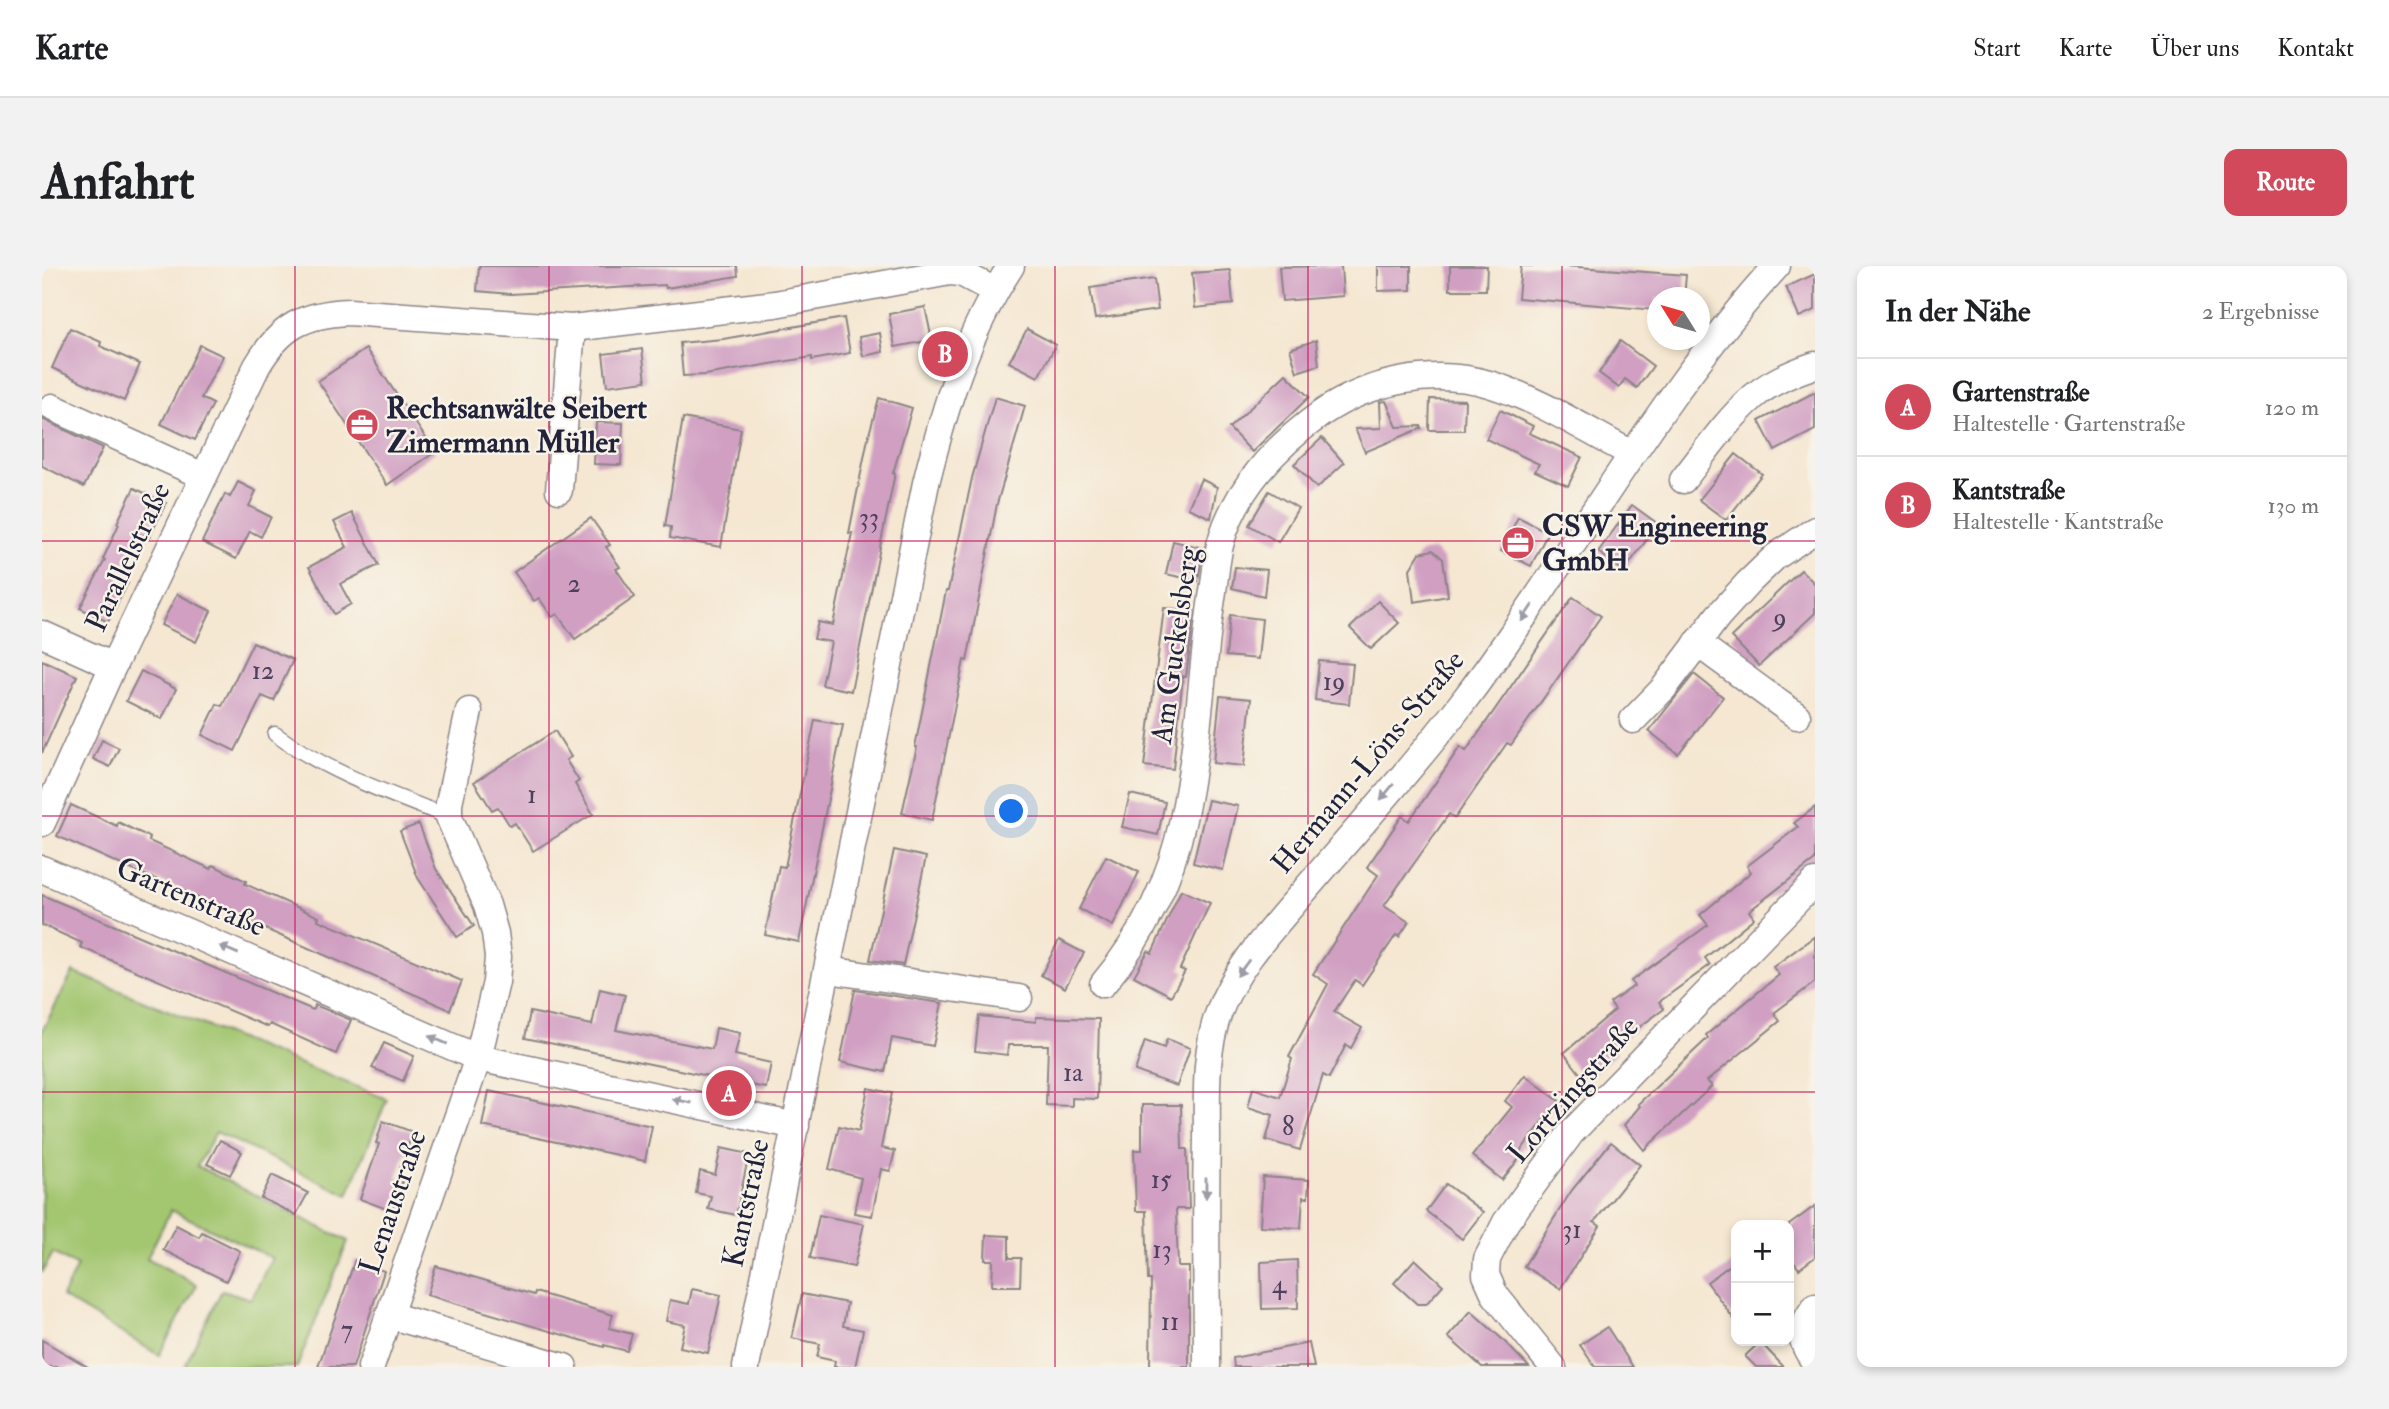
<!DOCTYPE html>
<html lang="de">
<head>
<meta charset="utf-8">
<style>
	:root { --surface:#fff; --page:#f2f2f2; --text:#202124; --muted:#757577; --line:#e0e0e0; --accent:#d1495b }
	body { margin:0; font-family:"IM FELL Double Pica",serif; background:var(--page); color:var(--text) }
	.controls { position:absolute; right:21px; bottom:21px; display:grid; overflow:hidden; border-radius:14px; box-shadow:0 4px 10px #0003 }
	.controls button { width:63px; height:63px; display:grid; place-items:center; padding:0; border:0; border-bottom:2px solid var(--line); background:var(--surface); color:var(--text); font:35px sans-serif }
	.compass { position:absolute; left:1605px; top:21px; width:63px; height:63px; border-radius:50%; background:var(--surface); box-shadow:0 4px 10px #0003; rotate:307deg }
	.you { position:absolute; left:970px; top:546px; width:24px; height:24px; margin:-18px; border:5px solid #fff; border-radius:50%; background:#1a73e8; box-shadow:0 0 0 10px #1a73e833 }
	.badge { display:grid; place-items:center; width:46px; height:46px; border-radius:50%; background:var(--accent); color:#fff; font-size:23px; font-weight:700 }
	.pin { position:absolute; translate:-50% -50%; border:4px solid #fff; box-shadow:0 2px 7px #0006 }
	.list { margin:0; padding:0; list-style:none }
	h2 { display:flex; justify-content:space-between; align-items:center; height:91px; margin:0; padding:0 28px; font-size:30px }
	h2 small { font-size:23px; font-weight:400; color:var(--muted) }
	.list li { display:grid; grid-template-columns:46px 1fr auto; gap:21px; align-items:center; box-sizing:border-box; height:98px; padding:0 28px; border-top:2px solid var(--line) }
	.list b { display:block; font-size:26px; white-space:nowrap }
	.list p { margin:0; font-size:23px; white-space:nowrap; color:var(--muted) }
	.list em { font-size:23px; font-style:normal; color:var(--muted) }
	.map { position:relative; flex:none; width:1773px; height:1101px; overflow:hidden; border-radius:14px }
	header { display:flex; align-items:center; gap:42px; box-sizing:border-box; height:98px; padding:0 35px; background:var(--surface); border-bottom:2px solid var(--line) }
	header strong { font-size:33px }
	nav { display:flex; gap:38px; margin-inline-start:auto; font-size:24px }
	.intro { display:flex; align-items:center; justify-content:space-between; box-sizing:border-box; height:168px; padding:0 42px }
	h1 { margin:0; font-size:49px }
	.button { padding:18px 32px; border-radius:14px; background:var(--accent); color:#fff; font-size:24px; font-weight:700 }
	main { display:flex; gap:42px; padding:0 42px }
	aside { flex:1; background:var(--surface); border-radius:14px; box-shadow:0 4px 10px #0003 }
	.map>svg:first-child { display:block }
</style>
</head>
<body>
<header>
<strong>Karte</strong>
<nav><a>Start</a><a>Karte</a><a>Über uns</a><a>Kontakt</a></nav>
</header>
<div class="intro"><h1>Anfahrt</h1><a class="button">Route</a></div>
<main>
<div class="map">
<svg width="1773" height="1101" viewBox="0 0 1773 1101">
	<rect width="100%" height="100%" fill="#f7f3e8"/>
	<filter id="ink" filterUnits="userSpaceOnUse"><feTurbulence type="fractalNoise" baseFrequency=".0143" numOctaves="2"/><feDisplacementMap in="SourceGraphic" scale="14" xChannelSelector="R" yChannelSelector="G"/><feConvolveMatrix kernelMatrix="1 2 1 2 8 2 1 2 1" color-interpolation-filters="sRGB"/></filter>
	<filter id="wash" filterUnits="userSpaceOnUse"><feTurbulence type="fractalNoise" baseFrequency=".00686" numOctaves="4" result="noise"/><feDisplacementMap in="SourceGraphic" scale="28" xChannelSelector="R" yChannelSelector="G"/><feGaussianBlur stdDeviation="1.57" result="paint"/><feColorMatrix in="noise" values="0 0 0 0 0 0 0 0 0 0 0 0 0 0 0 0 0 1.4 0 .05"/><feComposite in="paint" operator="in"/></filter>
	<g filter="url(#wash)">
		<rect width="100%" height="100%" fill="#f5e7d1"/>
		<path fill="#a3c66f" stroke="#627455" stroke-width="2" d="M 31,706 L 345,833 L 306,929 L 174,866 L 155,900 L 306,975 L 255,1101 L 142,1101 L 180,1024 L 209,1033 L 230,992 L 129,944 L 105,992 L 155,1019 L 117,1089 L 20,1031 L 35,1000 L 11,987 L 0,1007 L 0,765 Z"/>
		<g id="blocks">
			<g fill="#d09fc2">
				<path d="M 437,0 L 695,0 L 696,10 L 624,22 L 623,19 L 469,28 L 435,25 Z"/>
				<path d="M 1299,0 L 1301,30 L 1240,35 L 1237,1 Z"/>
				<path d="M 1336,0 L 1369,0 L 1369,24 L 1336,25 Z"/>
				<path d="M 1408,0 L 1445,0 L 1444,24 L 1408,24 Z"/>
				<path d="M 1479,0 L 1522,0 L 1644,9 L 1642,32 L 1615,32 L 1614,44 L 1476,32 Z"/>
				<path d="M 1188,4 L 1191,38 L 1153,42 L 1150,7 Z"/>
				<path d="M 1773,8 L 1773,44 L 1757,51 L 1744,21 Z"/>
				<path d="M 1112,13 L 1116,44 L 1053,53 L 1048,22 Z"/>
				<path d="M 883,41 L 890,74 L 853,81 L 847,48 Z"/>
				<path d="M 802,52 L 808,87 L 770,94 L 770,91 L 663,109 L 641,110 L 638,77 L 681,73 Z"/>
				<path d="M 28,62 L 59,76 L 58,80 L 98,98 L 82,135 L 10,102 Z"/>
				<path d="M 985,63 L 1014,79 L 996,111 L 967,96 Z"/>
				<path d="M 838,67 L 841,86 L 821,90 L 817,71 Z"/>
				<path d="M 1274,74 L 1277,99 L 1255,106 L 1248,83 Z"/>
				<path d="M 1578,75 L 1611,100 L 1595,122 L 1583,113 L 1577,122 L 1557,107 Z"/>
				<path d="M 158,79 L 181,90 L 159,132 L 171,138 L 153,174 L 119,158 Z"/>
				<path d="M 324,83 L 393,186 L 345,219 L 276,115 Z"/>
				<path d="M 600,83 L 604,115 L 565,120 L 561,88 Z"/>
				<path d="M 1244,108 L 1267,131 L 1210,186 L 1187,162 Z"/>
				<path d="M 1773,126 L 1773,164 L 1733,185 L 1717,155 Z"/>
				<path d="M 953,131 L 983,140 L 955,238 L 925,395 L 922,394 L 890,554 L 860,547 L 875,481 L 873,481 L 904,325 L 906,325 L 930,212 Z"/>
				<path d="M 837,132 L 870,142 L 851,207 L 853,207 L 809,425 L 780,419 L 789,376 L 772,373 L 776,356 L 791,359 L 810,267 L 807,267 L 826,172 Z"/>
				<path d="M 1388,133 L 1423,134 L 1422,164 L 1387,164 Z"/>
				<path d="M 1344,135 L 1355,161 L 1379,160 L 1380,162 L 1323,186 L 1313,163 L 1339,162 L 1338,136 Z"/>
				<path d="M 1458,144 L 1491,160 L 1487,167 L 1540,191 L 1526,220 L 1493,205 L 1497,198 L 1444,173 Z"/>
				<path d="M 641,152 L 699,163 L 679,281 L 628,272 L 629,261 L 623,260 Z"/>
				<path d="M 0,153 L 61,182 L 42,221 L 0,200 Z"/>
				<path d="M 554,156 L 581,157 L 579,199 L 552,198 Z"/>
				<path d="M 1280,172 L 1302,197 L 1275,222 L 1252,198 Z"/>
				<path d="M 1694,188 L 1720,208 L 1684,254 L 1657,234 Z"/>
				<path d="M 1159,213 L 1175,221 L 1169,252 L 1146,242 Z"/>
				<path d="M 196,216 L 214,225 L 207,240 L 229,251 L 219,271 L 208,265 L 194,293 L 160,276 L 183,228 L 188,231 Z"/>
				<path d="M 92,222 L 124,237 L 107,272 L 97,268 L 85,292 L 76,312 L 86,317 L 66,356 L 38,342 L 63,294 L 61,293 L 77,258 L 75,257 Z"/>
				<path d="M 1227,225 L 1256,242 L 1236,276 L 1207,259 Z"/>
				<path d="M 1590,239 L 1616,258 L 1582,305 L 1556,286 Z"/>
				<path d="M 310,247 L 337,299 L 298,318 L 309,338 L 292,348 L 267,301 L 305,281 L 292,256 Z"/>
				<path d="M 1476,251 L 1506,266 L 1489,300 L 1459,285 Z"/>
				<path d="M 549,252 L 568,279 L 564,281 L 578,301 L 574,303 L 593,331 L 533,373 L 515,348 L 510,351 L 497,332 L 492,335 L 472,306 Z"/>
				<path d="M 1131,275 L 1161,282 L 1156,315 L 1124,308 Z"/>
				<path d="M 1391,284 L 1401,293 L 1406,330 L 1372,336 L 1368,303 L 1378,287 Z"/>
				<path d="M 1193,301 L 1225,304 L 1222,330 L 1190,322 Z"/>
				<path d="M 1759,304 L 1773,318 L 1773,347 L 1717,400 L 1689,371 Z"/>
				<path d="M 135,328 L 169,345 L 154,376 L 119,359 Z"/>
				<path d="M 1531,331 L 1559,350 L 1469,479 L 1465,477 L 1413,552 L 1407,548 L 1342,640 L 1367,656 L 1357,671 L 1354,669 L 1320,719 L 1313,714 L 1292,746 L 1320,762 L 1309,782 L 1304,779 L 1287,812 L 1281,809 L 1258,884 L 1224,874 L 1231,849 L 1206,841 L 1211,822 L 1238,831 L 1250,793 L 1247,791 L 1286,718 L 1271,708 L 1336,609 L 1325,601 L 1360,550 L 1367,555 L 1418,481 L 1424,485 Z"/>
				<path d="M 1336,335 L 1357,357 L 1329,383 L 1308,362 Z"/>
				<path d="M 1122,342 L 1152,345 L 1144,411 L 1141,410 L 1131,503 L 1102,500 Z"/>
				<path d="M 1188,349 L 1220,353 L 1216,393 L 1184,390 Z"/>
				<path d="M 211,376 L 251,394 L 232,435 L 220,430 L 193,485 L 160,469 L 175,438 L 180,440 Z"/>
				<path d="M 0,394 L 35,410 L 0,487 Z"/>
				<path d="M 1277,395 L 1311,398 L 1307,438 L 1273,434 Z"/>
				<path d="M 99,405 L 134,423 L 120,453 L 84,435 Z"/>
				<path d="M 1652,408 L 1681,431 L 1636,488 L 1607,465 Z"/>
				<path d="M 1178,430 L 1209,433 L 1202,500 L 1171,497 Z"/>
				<path d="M 773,454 L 801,459 L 757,676 L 723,669 L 737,600 L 743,601 Z"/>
				<path d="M 513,465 L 529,491 L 524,494 L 537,515 L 533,518 L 551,548 L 491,585 L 473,557 L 468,560 L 456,541 L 450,544 L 432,516 Z"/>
				<path d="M 60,474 L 77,482 L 68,501 L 51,493 Z"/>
				<path d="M 1088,528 L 1123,536 L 1116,569 L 1080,561 Z"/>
				<path d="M 1166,534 L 1196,540 L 1181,604 L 1151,597 Z"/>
				<path d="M 29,539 L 75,560 L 76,556 L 92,564 L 108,571 L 107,575 L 169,603 L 171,599 L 204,615 L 203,618 L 277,651 L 276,654 L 420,715 L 408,744 L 214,659 L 138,623 L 93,605 L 15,570 Z"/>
				<path d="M 1773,541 L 1773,594 L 1707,645 L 1712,652 L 1663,692 L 1668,699 L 1617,736 L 1622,743 L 1570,781 L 1575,787 L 1548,810 L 1540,810 L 1522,787 L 1573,744 L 1568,737 L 1592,720 L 1589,715 L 1666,659 L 1658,649 L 1709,606 L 1705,600 L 1756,561 L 1752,557 Z"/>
				<path d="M 377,558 L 394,603 L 432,660 L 415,671 L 376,612 L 358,565 Z"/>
				<path d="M 852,584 L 884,591 L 861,699 L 828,694 Z"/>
				<path d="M 1064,590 L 1097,606 L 1071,660 L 1037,643 Z"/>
				<path d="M 1139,624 L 1168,637 L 1138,703 L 1143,705 L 1129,730 L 1092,710 L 1106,685 L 1110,687 Z"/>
				<path d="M 0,629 L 271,744 L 273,739 L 309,754 L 294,788 L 228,758 L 226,761 L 38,681 L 40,677 L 0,659 Z"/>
				<path d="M 1773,670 L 1773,716 L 1732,747 L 1738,755 L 1665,815 L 1670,820 L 1602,884 L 1582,859 L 1598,840 L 1596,838 L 1666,772 L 1664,769 L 1737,709 L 1731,701 Z"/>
				<path d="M 1017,674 L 1042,687 L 1023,722 L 999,709 Z"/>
				<path d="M 558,723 L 583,729 L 574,764 L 670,783 L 674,762 L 698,767 L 693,789 L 729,797 L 724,822 L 483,772 L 488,746 L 550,759 Z"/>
				<path d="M 813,724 L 900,737 L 891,780 L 850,772 L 843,806 L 798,796 Z"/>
				<path d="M 937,750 L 994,756 L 994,751 L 1057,753 L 1055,833 L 1030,832 L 1030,840 L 1004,839 L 1006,779 L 966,779 L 965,789 L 933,785 Z"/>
				<path d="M 1125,773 L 1148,782 L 1135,820 L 1093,805 L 1103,775 L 1122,782 Z"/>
				<path d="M 342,777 L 372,790 L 361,815 L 330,802 Z"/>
				<path d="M 1483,809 L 1517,835 L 1477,887 L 1480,889 L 1460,914 L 1430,890 L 1470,841 L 1463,835 Z"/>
				<path d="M 826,822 L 850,827 L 839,882 L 853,885 L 848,905 L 839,903 L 830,950 L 812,947 L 819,912 L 787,903 L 797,860 L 817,865 Z"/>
				<path d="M 447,825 L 610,860 L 603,895 L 440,860 Z"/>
				<path d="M 1100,839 L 1139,839 L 1140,883 L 1145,883 L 1147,943 L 1134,943 L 1136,1001 L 1147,1001 L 1147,1101 L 1108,1101 L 1109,1014 L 1106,1014 L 1104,945 L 1094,945 L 1092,884 L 1100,884 Z"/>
				<path d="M 341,855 L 371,866 L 355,911 L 361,913 L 350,945 L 318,933 L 337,878 L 334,877 Z"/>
				<path d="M 178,874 L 200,886 L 188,909 L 165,898 Z"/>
				<path d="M 1569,876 L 1598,899 L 1552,956 L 1558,960 L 1518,1023 L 1482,1000 L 1530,924 Z"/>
				<path d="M 679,882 L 707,888 L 694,949 L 666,943 L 669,930 L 654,927 L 658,905 L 673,909 Z"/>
				<path d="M 230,909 L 266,927 L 254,949 L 219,932 Z"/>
				<path d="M 1221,911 L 1267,914 L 1266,932 L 1261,931 L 1259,962 L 1218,960 Z"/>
				<path d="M 1404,918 L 1441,946 L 1420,973 L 1384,945 Z"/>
				<path d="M 1773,940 L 1773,991 L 1757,1003 L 1747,989 L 1747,959 Z"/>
				<path d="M 777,949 L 822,958 L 812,1001 L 768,992 Z"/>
				<path d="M 134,959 L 157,971 L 160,966 L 198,985 L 184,1015 L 121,984 Z"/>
				<path d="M 944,969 L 967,970 L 967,992 L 979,992 L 978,1020 L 950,1020 L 951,994 L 943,994 Z"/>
				<path d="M 1373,993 L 1401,1019 L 1384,1038 L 1375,1038 L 1352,1017 Z"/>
				<path d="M 313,994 L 342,1005 L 311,1101 L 276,1101 Z"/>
				<path d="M 1255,994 L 1256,1042 L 1220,1043 L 1219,996 Z"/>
				<path d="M 1694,995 L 1694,1056 L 1665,1016 Z"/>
				<path d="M 394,1000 L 492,1029 L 493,1026 L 571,1049 L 567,1062 L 590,1068 L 585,1085 L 562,1079 L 562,1081 L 385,1029 Z"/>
				<path d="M 650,1023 L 679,1029 L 666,1087 L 638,1081 L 643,1059 L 624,1055 L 628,1034 L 647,1038 Z"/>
				<path d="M 760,1028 L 805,1037 L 801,1060 L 821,1064 L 813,1101 L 792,1101 L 793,1095 L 775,1091 L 778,1078 L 750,1072 Z"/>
				<path d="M 1429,1045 L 1460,1073 L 1487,1101 L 1440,1101 L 1406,1071 Z"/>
				<path d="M 1565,1061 L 1591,1101 L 1553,1101 L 1538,1079 Z"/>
				<path d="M 0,1074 L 46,1101 L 0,1101 Z"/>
				<path d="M 1718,1076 L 1742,1101 L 1714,1101 L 1703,1090 Z"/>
				<path d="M 1267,1077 L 1272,1101 L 1192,1101 L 1191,1092 Z"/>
			</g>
		</g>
	</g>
	<g filter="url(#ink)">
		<use href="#blocks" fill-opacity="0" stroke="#8c8486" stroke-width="2"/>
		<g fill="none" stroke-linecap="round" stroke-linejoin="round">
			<defs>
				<path id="lane" d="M 233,468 C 285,506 348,528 407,551"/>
				<g id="street">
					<path d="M 10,141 L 161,210"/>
					<path d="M 1641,214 C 1663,186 1684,155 1711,131 C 1728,116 1752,106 1773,99"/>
					<path d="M 517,224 L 530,62"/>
					<path d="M 0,368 L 71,400"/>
					<path d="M 1655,377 L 1755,450"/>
					<path d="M 1591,454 L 1622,422 L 1676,350 L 1706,317 L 1733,291 L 1773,264"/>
					<path d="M 0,557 L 71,400 L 215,100 C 238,61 261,48 307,46 L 530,62 L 733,38 L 908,6 L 919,7 L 953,25"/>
					<path d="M 0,603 L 436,792 L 754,860"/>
					<path d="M 786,704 L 977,732"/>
					<path d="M 1061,718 C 1101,670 1129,613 1141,553 C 1157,480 1159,405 1170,332 C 1173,314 1174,296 1178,279 C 1192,224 1235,179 1280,147 C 1327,115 1391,102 1447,118 C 1497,133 1544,164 1590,188"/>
					<path d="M 1773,1041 C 1757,1062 1756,1074 1773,1096"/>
					<path d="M 347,1049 L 522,1101"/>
					<path d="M 329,1101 L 436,792 L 454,716 L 456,691 L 453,667 L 445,639 L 407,551 L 407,537 L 427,445"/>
					<path d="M 704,1101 L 884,217 C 903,140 925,67 969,0"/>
					<path d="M 1165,1101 C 1165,1025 1163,950 1165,874 C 1165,832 1162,786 1177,746 C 1194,700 1232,661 1263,624 C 1314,564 1369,504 1417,441 C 1527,297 1612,134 1735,0"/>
					<path d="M 1511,1101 L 1453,1029 L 1444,1009 L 1445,993 L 1464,956 L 1529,867 L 1773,616"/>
				</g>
			</defs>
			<use href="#lane" stroke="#8c8486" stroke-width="17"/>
			<use href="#street" stroke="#8c8486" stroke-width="29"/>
			<use href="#lane" stroke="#fff" stroke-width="14"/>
			<use href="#street" stroke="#fff" stroke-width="26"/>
		</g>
		<defs><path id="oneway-solid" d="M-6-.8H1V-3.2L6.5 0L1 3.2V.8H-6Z" transform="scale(1.75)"/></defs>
		<g fill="#9c9ca7">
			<use href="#oneway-solid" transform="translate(1485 347) rotate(124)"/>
			<use href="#oneway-solid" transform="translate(1345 526) rotate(130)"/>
			<use href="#oneway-solid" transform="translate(187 684) rotate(-157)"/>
			<use href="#oneway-solid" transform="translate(1201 702) rotate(126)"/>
			<use href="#oneway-solid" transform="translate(396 774) rotate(-157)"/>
			<use href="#oneway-solid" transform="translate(640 835) rotate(-168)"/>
			<use href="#oneway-solid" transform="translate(1164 922) rotate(90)"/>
		</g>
	</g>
	<path fill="none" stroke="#c2185b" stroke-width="2" stroke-opacity="0.55" d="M 253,0 L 253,1101M 507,0 L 507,1101M 760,0 L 760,1101M 1013,0 L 1013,1101M 1266,0 L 1266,1101M 1520,0 L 1520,1101M 0,275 L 1773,275M 0,550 L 1773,550M 0,826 L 1773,826"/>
	<defs>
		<symbol id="office-disc" viewBox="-11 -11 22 22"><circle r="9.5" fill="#d1495b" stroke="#f7f3e8"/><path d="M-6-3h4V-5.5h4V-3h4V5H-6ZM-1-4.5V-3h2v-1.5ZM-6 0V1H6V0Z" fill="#fff"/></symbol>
	</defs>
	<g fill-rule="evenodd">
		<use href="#office-disc" x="301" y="140" width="38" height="38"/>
		<use href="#office-disc" x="1457" y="258" width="38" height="38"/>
	</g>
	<g text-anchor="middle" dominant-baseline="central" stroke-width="5" stroke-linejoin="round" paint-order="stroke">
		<g font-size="26" fill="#4e415d">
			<text x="827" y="252">33</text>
			<text x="532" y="318">2</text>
			<text x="1738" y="352">9</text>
			<text x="221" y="405">12</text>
			<text x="1292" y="416">19</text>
			<text x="490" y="529">1</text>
			<text x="1031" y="807">1a</text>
			<text x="1246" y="861">8</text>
			<text x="1119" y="914">15</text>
			<text x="1530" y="964">31</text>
			<text x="1120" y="984">13</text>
			<text x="1237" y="1019">4</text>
			<text x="1128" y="1056">11</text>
			<text x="305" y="1064">7</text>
		</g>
		<g font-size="30" font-weight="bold" fill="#22223b" stroke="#f7f3e8" text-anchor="start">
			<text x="344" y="142">Rechtsanwälte Seibert<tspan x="344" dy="34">Zimermann Müller</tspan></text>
			<text x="1500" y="260">CSW Engineering<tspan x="1500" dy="34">GmbH</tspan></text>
		</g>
		<g font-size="30" fill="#22223b" stroke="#f7f3e8">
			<text transform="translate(86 291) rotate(-65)">Parallelstraße</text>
			<text transform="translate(1133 379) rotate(-82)">Am Guckelsberg</text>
			<text transform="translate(1326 496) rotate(-50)">Hermann-Löns-Straße</text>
			<text transform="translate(149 631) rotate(23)">Gartenstraße</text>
			<text transform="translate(1531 824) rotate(-49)">Lortzingstraße</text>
			<text transform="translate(351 936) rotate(-71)">Lenaustraße</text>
			<text transform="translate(704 937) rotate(-78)">Kantstraße</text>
		</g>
	</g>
</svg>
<div class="controls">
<button>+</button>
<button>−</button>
</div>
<svg class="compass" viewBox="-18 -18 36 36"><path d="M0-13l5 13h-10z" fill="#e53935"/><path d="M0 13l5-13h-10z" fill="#757577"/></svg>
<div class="you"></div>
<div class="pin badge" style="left:687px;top:827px">A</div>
<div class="pin badge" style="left:903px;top:88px">B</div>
</div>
<aside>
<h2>In der Nähe<small>2 Ergebnisse</small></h2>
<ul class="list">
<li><span class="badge">A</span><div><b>Gartenstraße</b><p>Haltestelle · Gartenstraße</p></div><em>120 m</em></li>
<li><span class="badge">B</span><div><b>Kantstraße</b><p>Haltestelle · Kantstraße</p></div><em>130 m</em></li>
</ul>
</aside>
</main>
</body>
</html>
